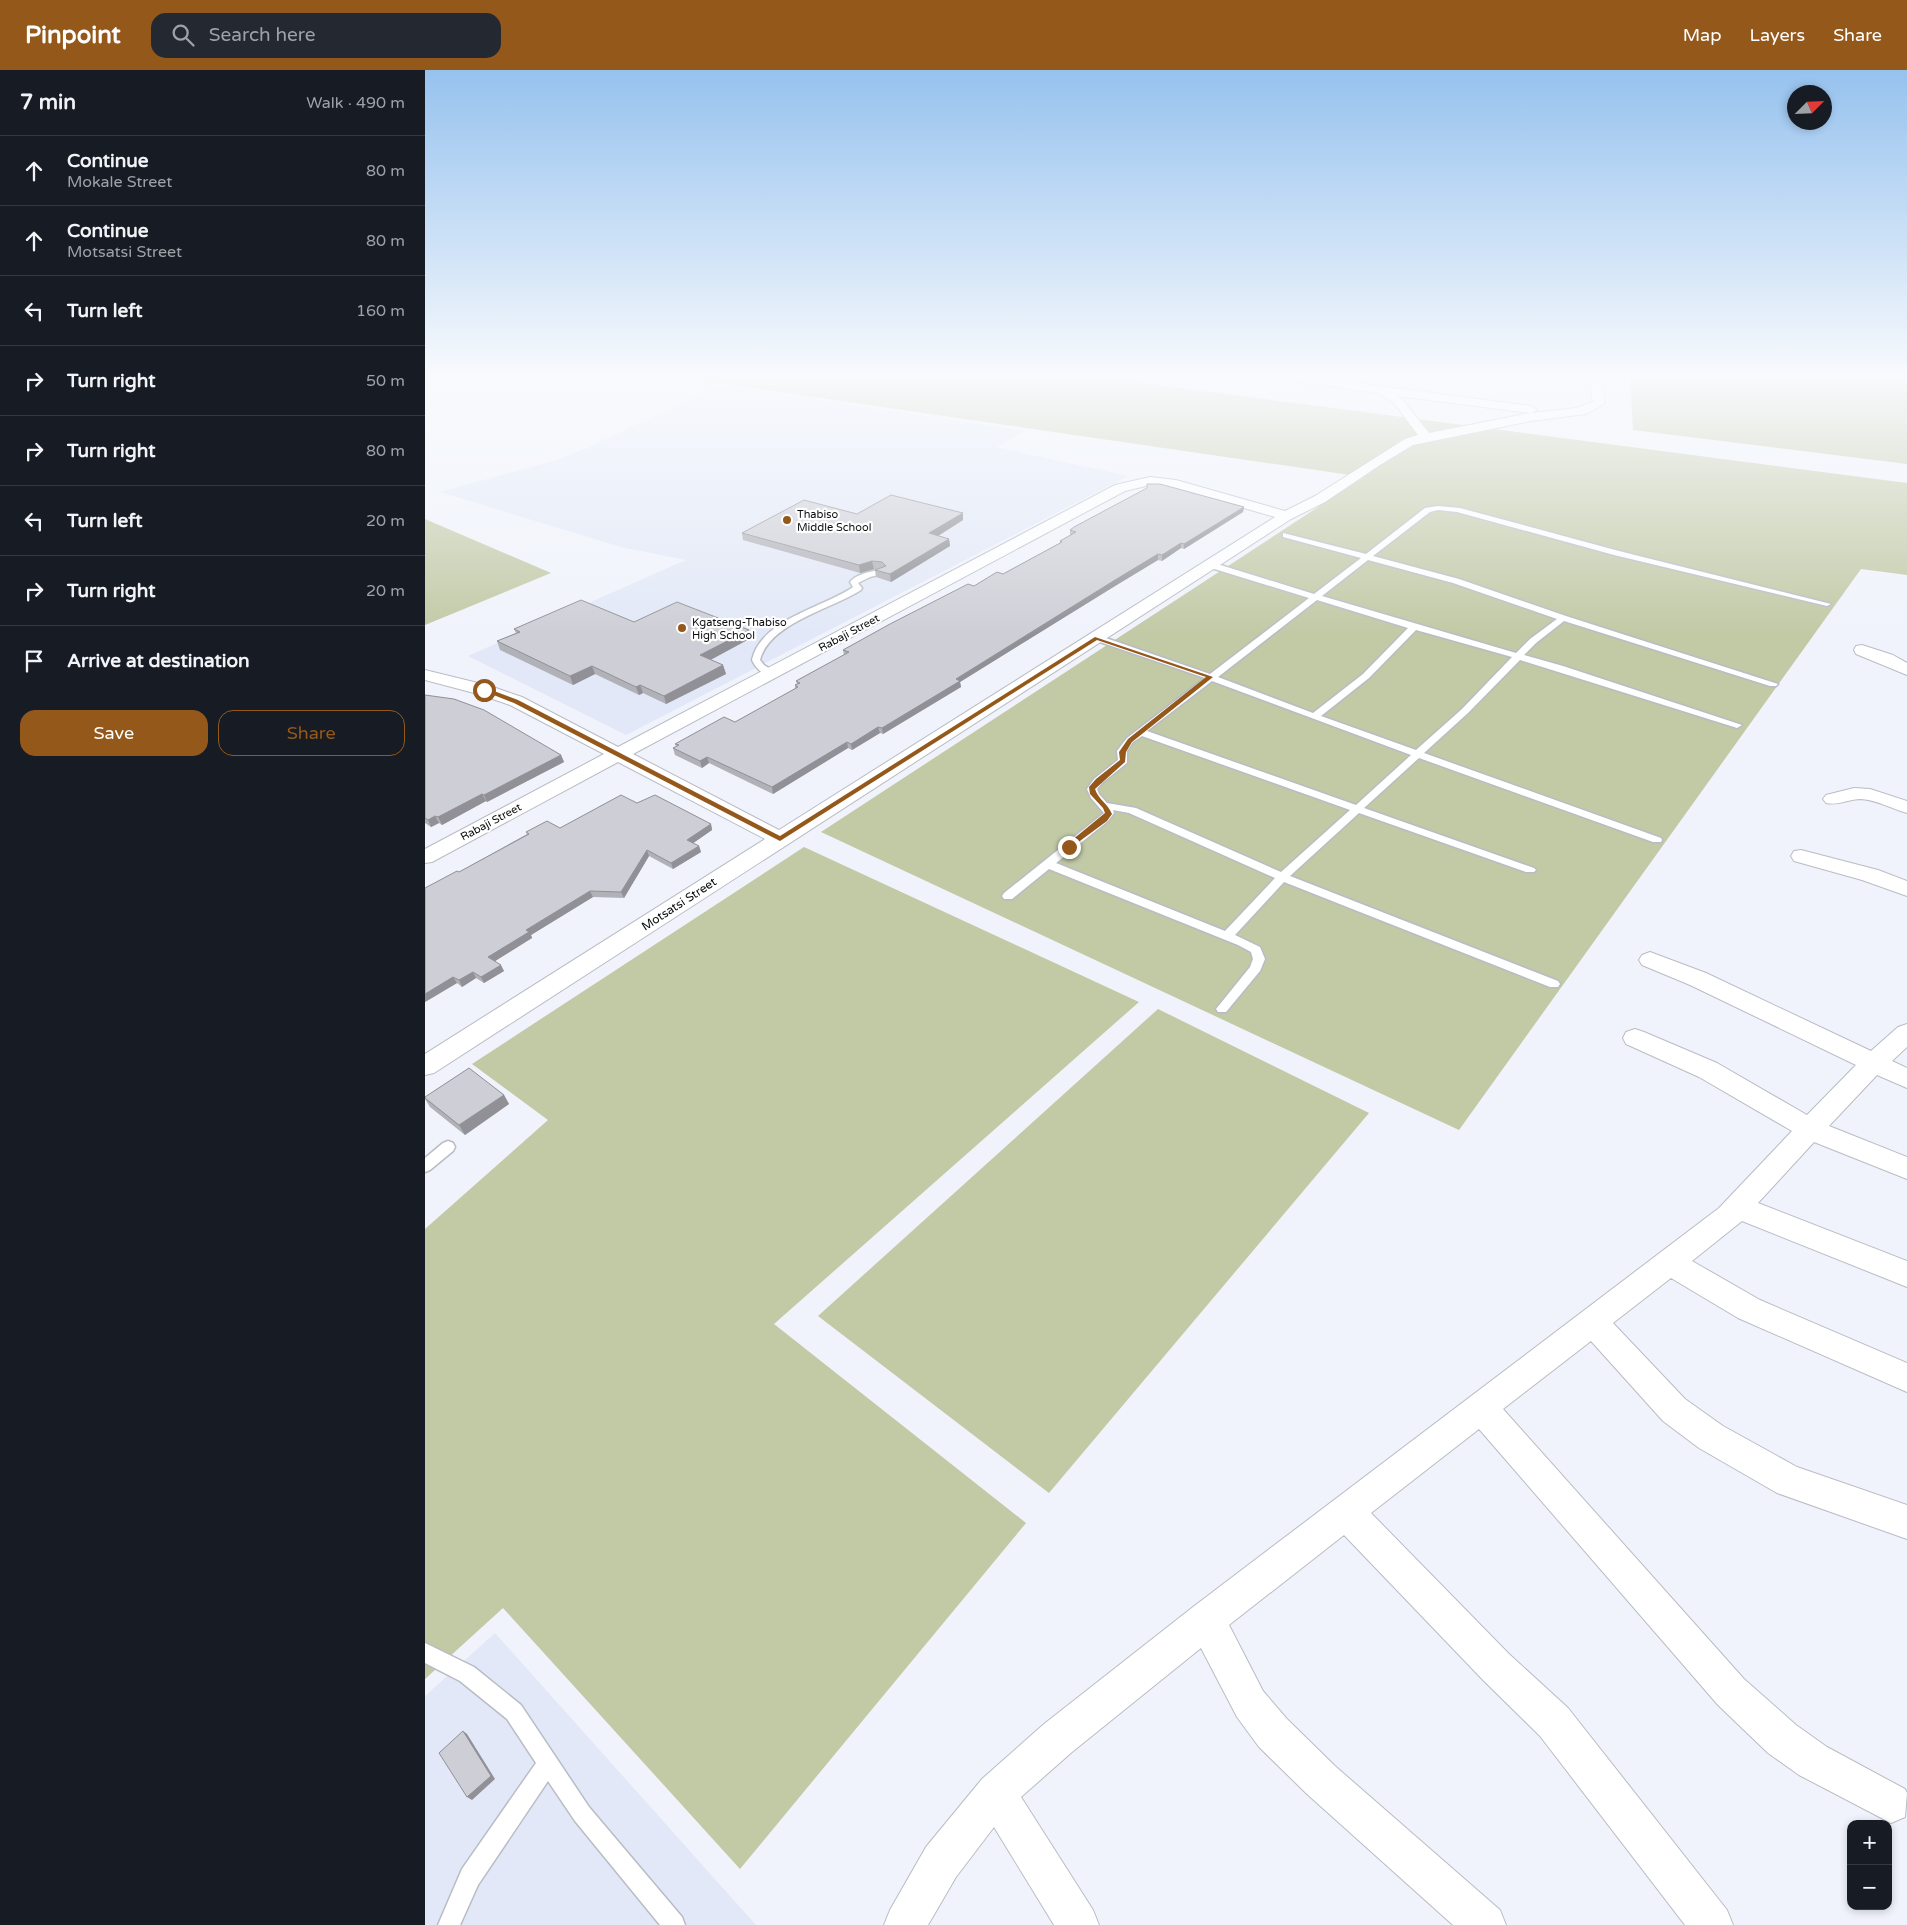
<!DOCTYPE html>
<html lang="en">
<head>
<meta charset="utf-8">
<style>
	:root { --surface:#171b24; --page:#242831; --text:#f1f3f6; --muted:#9ea1a6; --line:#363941; --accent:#94581a }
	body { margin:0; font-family:"Varela Round",sans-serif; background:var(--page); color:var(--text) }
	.controls { position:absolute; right:15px; bottom:15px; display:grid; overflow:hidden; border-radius:10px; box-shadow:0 2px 8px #0003 }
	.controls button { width:45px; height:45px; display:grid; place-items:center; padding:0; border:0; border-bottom:1px solid var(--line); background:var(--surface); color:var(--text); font:25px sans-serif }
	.compass { position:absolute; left:1362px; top:15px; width:45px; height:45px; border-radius:50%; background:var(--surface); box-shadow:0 2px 8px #0003; rotate:66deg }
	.stop { position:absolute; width:15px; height:15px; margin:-11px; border:4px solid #94581a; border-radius:50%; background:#fff }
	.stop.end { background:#94581a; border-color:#fff; box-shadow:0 1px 5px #0008 }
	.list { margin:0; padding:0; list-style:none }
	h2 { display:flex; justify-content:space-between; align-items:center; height:65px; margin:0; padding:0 20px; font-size:21px }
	h2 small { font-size:16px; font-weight:400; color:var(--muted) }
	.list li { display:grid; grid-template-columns:32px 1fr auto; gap:15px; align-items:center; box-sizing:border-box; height:70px; padding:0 20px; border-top:1px solid var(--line) }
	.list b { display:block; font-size:19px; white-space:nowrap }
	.list p { margin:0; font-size:16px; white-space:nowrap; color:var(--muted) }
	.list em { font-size:16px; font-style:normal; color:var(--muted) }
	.actions { display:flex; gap:10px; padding:15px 20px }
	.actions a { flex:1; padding:11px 0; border:1px solid var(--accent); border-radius:15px; text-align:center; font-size:18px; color:var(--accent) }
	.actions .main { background:var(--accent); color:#fff }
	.icon { flex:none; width:28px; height:28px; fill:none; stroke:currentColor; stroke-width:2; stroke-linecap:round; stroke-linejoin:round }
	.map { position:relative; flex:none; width:1482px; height:1855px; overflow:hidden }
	header { display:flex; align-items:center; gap:30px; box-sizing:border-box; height:70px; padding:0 25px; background:var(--accent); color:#fff }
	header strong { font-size:24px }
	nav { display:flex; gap:28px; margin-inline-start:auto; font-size:18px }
	.search { width:350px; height:45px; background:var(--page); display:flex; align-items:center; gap:12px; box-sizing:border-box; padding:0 18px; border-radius:15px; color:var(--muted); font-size:19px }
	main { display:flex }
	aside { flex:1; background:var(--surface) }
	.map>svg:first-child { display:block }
</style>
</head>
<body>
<header>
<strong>Pinpoint</strong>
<div class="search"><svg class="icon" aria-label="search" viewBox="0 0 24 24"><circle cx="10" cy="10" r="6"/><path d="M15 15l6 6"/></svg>Search here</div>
<nav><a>Map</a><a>Layers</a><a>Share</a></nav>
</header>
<main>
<aside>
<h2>7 min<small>Walk · 490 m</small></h2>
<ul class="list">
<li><svg class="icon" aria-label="ahead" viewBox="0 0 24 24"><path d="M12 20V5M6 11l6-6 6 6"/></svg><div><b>Continue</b><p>Mokale Street</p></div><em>80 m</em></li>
<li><svg class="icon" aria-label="ahead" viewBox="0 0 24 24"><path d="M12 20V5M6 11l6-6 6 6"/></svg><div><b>Continue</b><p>Motsatsi Street</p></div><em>80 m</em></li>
<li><svg class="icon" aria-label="left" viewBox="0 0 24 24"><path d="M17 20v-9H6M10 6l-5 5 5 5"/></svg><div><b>Turn left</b></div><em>160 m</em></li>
<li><svg class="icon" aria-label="right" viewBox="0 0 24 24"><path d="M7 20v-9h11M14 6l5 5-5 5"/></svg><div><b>Turn right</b></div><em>50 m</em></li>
<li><svg class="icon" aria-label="right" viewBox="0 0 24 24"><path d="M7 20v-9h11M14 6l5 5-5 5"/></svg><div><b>Turn right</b></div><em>80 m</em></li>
<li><svg class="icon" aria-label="left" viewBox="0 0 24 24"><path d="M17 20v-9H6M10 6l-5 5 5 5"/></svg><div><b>Turn left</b></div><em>20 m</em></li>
<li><svg class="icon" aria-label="right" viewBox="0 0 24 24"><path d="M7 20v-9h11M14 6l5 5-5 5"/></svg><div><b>Turn right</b></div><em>20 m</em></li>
<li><svg class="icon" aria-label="arrive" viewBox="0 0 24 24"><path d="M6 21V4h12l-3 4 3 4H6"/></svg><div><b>Arrive at destination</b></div></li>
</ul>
<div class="actions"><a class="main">Save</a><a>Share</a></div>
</aside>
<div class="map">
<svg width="1482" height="1855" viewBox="0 0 1482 1855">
	<rect width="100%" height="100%" fill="#f0f3fb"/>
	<g fill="#e2e8f7">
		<path d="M 295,315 L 601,361 L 571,377 L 703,406 L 201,665 L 43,586 L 261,490 L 196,477 L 15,422 L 132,390 L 164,377 Z"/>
		<path d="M 70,1563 L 331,1855 L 0,1855 L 0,1626 Z"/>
	</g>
	<g fill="#c1c9a5">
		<path d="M 244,306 L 664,306 L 1482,413 L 1482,505 L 1436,499 L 1034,1060 L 396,762 L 939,407 Z"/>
		<path d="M 1205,306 L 1482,306 L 1482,394 L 1208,360 Z"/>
		<path d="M 0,449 L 126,503 L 0,555 Z"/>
		<path d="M 379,777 L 714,932 L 349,1254 L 601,1453 L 315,1799 L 78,1538 L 0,1609 L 0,1159 L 123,1050 L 47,994 Z"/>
		<path d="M 733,939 L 944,1043 L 624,1423 L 393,1246 Z"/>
	</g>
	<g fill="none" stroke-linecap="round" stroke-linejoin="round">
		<defs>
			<g id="service">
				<path d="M 1013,436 L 1035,438 L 1194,481 L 1406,534 L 1402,536 L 1189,485 L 1032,442 L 1013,440 L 1005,442 L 948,486 L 1034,509 L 1141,546 L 1353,614 L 1351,616 L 1345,616 L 1139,551 L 1111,573 L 1099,585 L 1138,596 L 1317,655 L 1312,658 L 1309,657 L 1095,590 L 1043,643 L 999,683 L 1236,768 L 1237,770 L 1236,772 L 1228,772 L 994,688 L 939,738 L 1109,798 L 1111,800 L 1109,802 L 1101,802 L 934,743 L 865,806 L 1133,911 L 1135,914 L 1133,917 L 1125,917 L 859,812 L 810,865 L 835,877 L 840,889 L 835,901 L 801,942 L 793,942 L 791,939 L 825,897 L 828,889 L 826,882 L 813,875 L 624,799 L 587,829 L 579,829 L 577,826 L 579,823 L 679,743 L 666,728 L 662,719 L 669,709 L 693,690 L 692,681 L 702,668 L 780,608 L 669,570 L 669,566 L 675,566 L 785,604 L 884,528 L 783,497 L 783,493 L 789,493 L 889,524 L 936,488 L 858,467 L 858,463 L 941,484 L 1000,438 ZM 943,490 L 1028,513 L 1132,549 L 1105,569 L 1091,583 L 897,526 ZM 892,530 L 983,558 L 938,604 L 888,643 L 793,607 ZM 991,560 L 1087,587 L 1037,639 L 991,680 L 896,646 L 944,608 ZM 787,611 L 986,685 L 931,735 L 722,661 ZM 717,666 L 925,740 L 856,802 L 711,738 L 682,733 L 674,724 L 672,719 L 677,713 L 702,693 L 702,681 L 708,672 ZM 688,740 L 704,743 L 850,808 L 800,861 L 631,793 L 683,751 L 689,743 Z"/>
				<path d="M 449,501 L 457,501 L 461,503 L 445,507 L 433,513 L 437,518 L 436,520 C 407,539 344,553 335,590 L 339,595 L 350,602 L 350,606 C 340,607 331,599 327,590 C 336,549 398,538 428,517 L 425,512 C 431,505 440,503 449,501 Z"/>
				<path d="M 23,1071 L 28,1073 L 30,1077 L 28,1081 L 5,1100 L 0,1102 L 0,1088 L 18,1073 Z"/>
				<path d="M 0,1573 L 49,1597 L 96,1635 L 164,1737 L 257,1847 L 260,1855 L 235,1855 L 150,1751 L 123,1711 L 53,1815 L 35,1855 L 13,1855 L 37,1799 L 111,1693 L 82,1649 L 35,1611 L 0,1593 Z"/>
			</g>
			<g id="minor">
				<path d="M 0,306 L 12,306 L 0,311 Z"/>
				<path d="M 60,306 L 81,306 C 76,311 65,311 60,306 Z"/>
				<path d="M 846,306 L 878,306 L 1106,336 L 1112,340 L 1107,343 L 1151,338 L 1168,332 L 1164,306 L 1176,306 L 1180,333 L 1161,344 L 1106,351 L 988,375 L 955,395 L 900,432 L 866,449 L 9,1003 L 0,1005 L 0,984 L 340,769 L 193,692 L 7,792 L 0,793 L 0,779 L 179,684 L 85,635 L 53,624 L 0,610 L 0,600 L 65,616 L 97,627 L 193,677 L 690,415 L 725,407 L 751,410 L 860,441 L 890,426 L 980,369 L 993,365 L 969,333 L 953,323 L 852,309 ZM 972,326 L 1105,343 L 1004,363 L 977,329 ZM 725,415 L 750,418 L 850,447 L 354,760 L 208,684 L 700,421 Z"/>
				<path d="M 1437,575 L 1468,585 L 1482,593 L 1482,605 L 1431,584 L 1429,580 L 1431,576 Z"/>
				<path d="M 1429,718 L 1445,719 L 1482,731 L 1482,743 C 1467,739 1452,730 1436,729 C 1424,729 1413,736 1401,733 L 1398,729 L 1401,725 Z"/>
				<path d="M 1376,780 L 1453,800 L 1482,811 L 1482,826 L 1437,810 L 1369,791 L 1366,786 L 1369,781 Z"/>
				<path d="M 1225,882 L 1281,903 L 1446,981 L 1473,957 L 1482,954 L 1482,977 L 1467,991 L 1482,998 L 1482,1018 L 1452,1005 L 1404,1056 L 1482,1087 L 1482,1109 L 1389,1072 L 1333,1133 L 1482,1191 L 1482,1217 L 1317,1151 L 1267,1191 L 1335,1230 L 1482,1293 L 1482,1322 L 1313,1248 L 1246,1208 L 1188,1253 L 1260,1329 L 1298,1356 L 1372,1397 L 1482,1435 L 1482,1469 L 1352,1423 L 1274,1378 L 1238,1351 L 1166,1271 L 1078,1339 L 1319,1609 L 1371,1655 L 1402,1677 L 1480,1719 L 1482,1723 L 1480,1747 L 1466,1753 L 1374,1705 L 1343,1683 L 1293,1635 L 1054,1359 L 946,1443 L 1084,1584 L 1143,1638 L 1302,1840 L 1308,1855 L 1260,1855 L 1115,1666 L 1058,1610 L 919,1465 L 804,1555 L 838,1621 L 862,1649 L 910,1696 L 1075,1840 L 1081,1855 L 1028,1855 L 882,1724 L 834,1677 L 812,1647 L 776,1578 L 647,1682 L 596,1727 L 668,1840 L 674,1855 L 629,1855 L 569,1757 L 531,1807 L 503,1855 L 459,1855 L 465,1840 L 501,1777 L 557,1709 L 619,1654 L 768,1537 L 1294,1138 L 1367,1061 L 1274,1007 L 1201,974 L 1198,968 L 1201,962 L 1210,959 L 1219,962 L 1292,993 L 1382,1045 L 1431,995 L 1265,915 L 1217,895 L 1214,890 L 1217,885 Z"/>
			</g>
		</defs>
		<use href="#service" stroke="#b9bcc4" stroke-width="3"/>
		<use href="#minor" stroke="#b9bcc4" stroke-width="2"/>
		<use href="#service" fill="#fff" fill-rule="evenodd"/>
		<use href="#minor" fill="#fff" fill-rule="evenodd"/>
	</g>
	<g fill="#b1b1b8">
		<path d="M 819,437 L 818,442 L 759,479 L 756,478 L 737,491 L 733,490 L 690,516 L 535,612 L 536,617 L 458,664 L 455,663 L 427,680 L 423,678 L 348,724 L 284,693 L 277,698 L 250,685 L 248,678 L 252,677 L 250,674 L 310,652 L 370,619 L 370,615 L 372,614 L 371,611 L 419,585 L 418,580 L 549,516 L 578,504 L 635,473 L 635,471 L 645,466 L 645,460 Z"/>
		<path d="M 538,443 L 538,450 L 513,466 L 524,469 L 525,476 L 466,512 L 451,507 L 450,500 L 451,499 L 435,503 L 318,470 L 317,463 L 432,444 Z"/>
		<path d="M 209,552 L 324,560 L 326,568 L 285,590 L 298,595 L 301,604 L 241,634 L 218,623 L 214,625 L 170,604 L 148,615 L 75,580 L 72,571 L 91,563 L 89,559 Z"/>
		<path d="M 0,625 L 136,685 L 139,692 L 62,732 L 61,731 L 17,755 L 14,753 L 6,757 L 0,753 Z"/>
		<path d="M 212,733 L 286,754 L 287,760 L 268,773 L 274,776 L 276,782 L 248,799 L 224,786 L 199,828 L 168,827 L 106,865 L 107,868 L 70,891 L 79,901 L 59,913 L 51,908 L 37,917 L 32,913 L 0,932 L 34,802 L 102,764 L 101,762 L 135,758 Z"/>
		<path d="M 79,1025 L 84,1034 L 40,1065 L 5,1037 L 0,1029 L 0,1027 Z"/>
	</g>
	<g fill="#909096">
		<path d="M 819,437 L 818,442 L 759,479 L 759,474 Z"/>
		<path d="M 538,443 L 538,450 L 505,471 L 504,463 Z"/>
		<path d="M 524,469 L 525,476 L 466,512 L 465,504 Z"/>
		<path d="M 756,473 L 756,478 L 737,491 L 737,485 Z"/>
		<path d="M 733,484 L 733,490 L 690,516 L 535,612 L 536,617 L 458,664 L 457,658 L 531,609 L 690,510 Z"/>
		<path d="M 447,491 L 449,499 L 435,503 L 434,495 Z"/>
		<path d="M 324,560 L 326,568 L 278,594 L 275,585 Z"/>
		<path d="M 298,595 L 301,604 L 241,634 L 239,626 Z"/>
		<path d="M 167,596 L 170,604 L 148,615 L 145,606 Z"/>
		<path d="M 215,615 L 218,623 L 214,625 L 211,617 Z"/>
		<path d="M 453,657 L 455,663 L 427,680 L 426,674 Z"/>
		<path d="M 422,672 L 423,678 L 348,724 L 347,717 Z"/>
		<path d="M 136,685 L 139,692 L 62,732 L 59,725 Z"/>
		<path d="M 282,687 L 284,693 L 277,698 L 275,691 Z"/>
		<path d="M 57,724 L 61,731 L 17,755 L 13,747 Z"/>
		<path d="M 10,746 L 14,753 L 6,757 L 3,750 Z"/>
		<path d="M 286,754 L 287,760 L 264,776 L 262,770 Z"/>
		<path d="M 274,776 L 276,782 L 248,799 L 246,793 Z"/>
		<path d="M 222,780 L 224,786 L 199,828 L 196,822 Z"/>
		<path d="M 165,821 L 168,827 L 106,865 L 107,868 L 67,893 L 63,887 L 101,860 Z"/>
		<path d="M 76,895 L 79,901 L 59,913 L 56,907 Z"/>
		<path d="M 48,902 L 51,908 L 37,917 L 34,910 Z"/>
		<path d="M 28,907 L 32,913 L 0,932 L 0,924 Z"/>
		<path d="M 79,1025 L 84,1034 L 40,1065 L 34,1055 Z"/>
		<path d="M 38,1661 L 42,1664 L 70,1709 L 47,1730 L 42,1727 Z"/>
	</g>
	<g fill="#ceced6" stroke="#909096">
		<path d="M 722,414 L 735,414 L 819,437 L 759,474 L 756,473 L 737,485 L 733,484 L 690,510 L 531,609 L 535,611 L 457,658 L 453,657 L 426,674 L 422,672 L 347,717 L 282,687 L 275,691 L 248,678 L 254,675 L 250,674 L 299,647 L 310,652 L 373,617 L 370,615 L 375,613 L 371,611 L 424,582 L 418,580 L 465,554 L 543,514 L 549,516 L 572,502 L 578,504 L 637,472 L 635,471 L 651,462 L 645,460 L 649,457 L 722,418 Z"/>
		<path d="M 466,425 L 538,443 L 504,463 L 524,469 L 465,504 L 450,500 L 461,496 L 457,492 L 447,491 L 434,495 L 317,463 L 379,430 L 432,444 Z"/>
		<path d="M 156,530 L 209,552 L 252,532 L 324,560 L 275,585 L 298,595 L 239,626 L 215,615 L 211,617 L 167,596 L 145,606 L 72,571 L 95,562 L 89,559 Z"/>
		<path d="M 0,625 L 29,629 L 59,640 L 136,685 L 59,725 L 57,724 L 13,747 L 10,746 L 3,750 L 0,748 Z"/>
		<path d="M 196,725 L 212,733 L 230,725 L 286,754 L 262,770 L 274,776 L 246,793 L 222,780 L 196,822 L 165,821 L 101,860 L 104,862 L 63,887 L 76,895 L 56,907 L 48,902 L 34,910 L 28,907 L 0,924 L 0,818 L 32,801 L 34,802 L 104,764 L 101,762 L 122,751 L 135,758 Z"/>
		<path d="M 44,998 L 79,1025 L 34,1055 L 0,1028 L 0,1027 Z"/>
		<path d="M 38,1661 L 66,1706 L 42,1727 L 14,1683 Z"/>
	</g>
	<linearGradient id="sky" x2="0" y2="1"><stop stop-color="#96c2ee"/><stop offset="0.54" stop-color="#f8fafd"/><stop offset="1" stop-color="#f8fafd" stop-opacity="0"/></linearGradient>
	<rect width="1482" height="566" fill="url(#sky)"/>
	<path fill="#94581a" d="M 670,567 L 788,607 L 707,672 L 701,682 L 700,692 L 670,719 C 673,729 683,734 687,744 L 682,751 L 644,779 L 641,778 L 641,775 L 680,743 L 678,738 L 665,724 L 664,717 L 671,709 L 695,690 L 694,682 L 703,669 L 781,607 L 672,570 L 355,771 L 89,633 L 56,620 L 61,618 L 93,630 L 355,766 Z"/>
	<g fill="#94581a" stroke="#fff" stroke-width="2">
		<circle cx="362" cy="450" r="5"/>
		<circle cx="257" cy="558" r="5"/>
	</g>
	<g text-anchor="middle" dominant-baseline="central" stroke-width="4.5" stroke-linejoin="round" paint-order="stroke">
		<g font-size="11" fill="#0b0c0e" stroke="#fff" text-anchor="start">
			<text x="372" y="444">Thabiso<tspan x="372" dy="13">Middle School</tspan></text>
			<text x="267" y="552">Kgatseng-Thabiso<tspan x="267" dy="13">High School</tspan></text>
		</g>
		<g font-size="11" fill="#0b0c0e" stroke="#fff">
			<text transform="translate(424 563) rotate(-28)">Rabaji Street</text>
			<text transform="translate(66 752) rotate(-28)">Rabaji Street</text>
		</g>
		<g font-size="12" fill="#0b0c0e" stroke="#fff">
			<text transform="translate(254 834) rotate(-33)">Motsatsi Street</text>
		</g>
	</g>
</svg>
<div class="controls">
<button>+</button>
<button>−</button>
</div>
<svg class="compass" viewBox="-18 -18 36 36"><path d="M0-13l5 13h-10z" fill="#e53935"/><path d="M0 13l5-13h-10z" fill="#9ea1a6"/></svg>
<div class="stop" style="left:59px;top:620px"></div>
<div class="stop end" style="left:644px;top:777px"></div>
</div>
</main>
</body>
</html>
